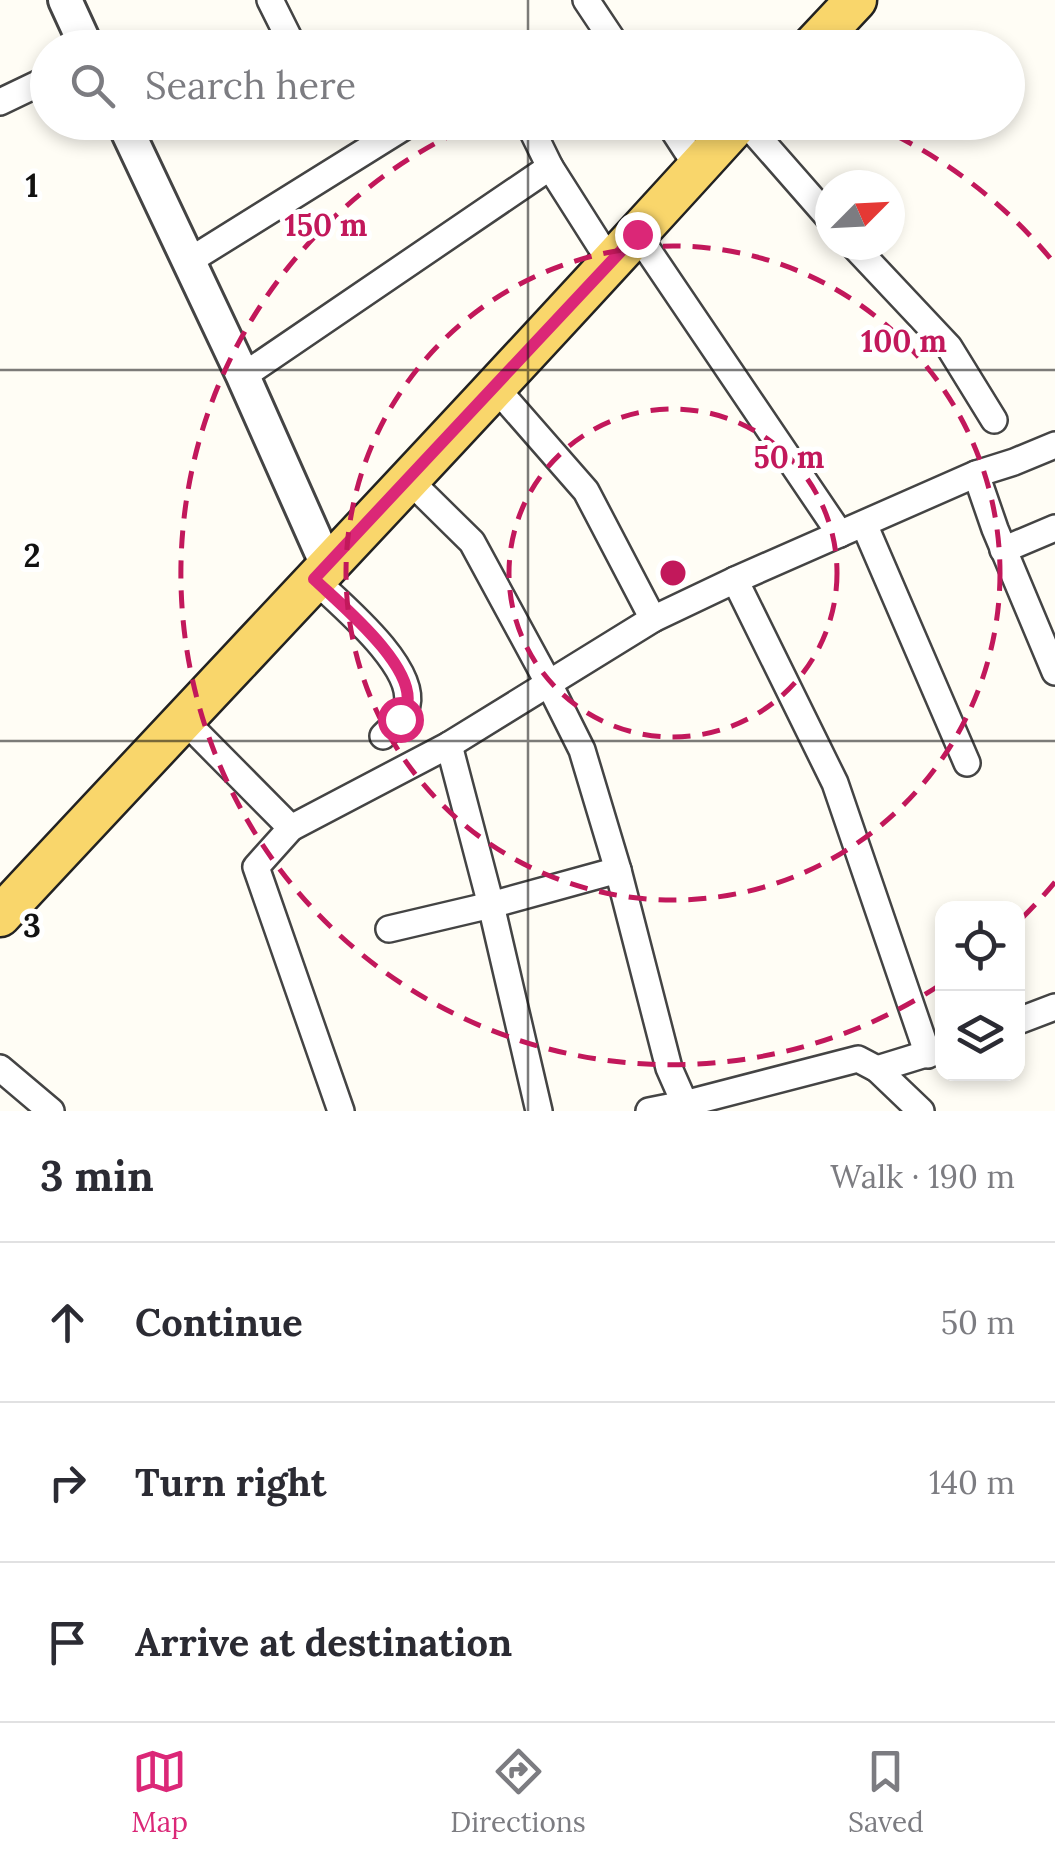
<!DOCTYPE html>
<html lang="en">
<head>
<meta charset="utf-8">
<style>
	:root { --surface:#fff; --page:#f2f2f3; --text:#2b2b33; --muted:#7c7c81; --line:#e1e1e2; --accent:#db2777 }
	body { margin:0; font-family:Lora,serif; background:var(--page); color:var(--text) }
	.controls { position:absolute; right:30px; bottom:30px; display:grid; overflow:hidden; border-radius:20px; box-shadow:0 5px 15px #0003 }
	.controls button { width:90px; height:90px; display:grid; place-items:center; padding:0; border:0; border-bottom:2px solid var(--line); background:var(--surface); color:var(--text); font:50px sans-serif }
	.compass { position:absolute; left:815px; top:170px; width:90px; height:90px; border-radius:50%; background:var(--surface); box-shadow:0 5px 15px #0003; rotate:66deg }
	.stop { position:absolute; width:30px; height:30px; margin:-22px; border:8px solid #db2777; border-radius:50%; background:#fff }
	.stop.end { background:#db2777; border-color:#fff; box-shadow:0 2px 10px #0008 }
	.list { margin:0; padding:0; list-style:none }
	h2 { display:flex; justify-content:space-between; align-items:center; height:130px; margin:0; padding:0 40px; font-size:42px }
	h2 small { font-size:32px; font-weight:400; color:var(--muted) }
	.list li { display:grid; grid-template-columns:65px 1fr auto; gap:30px; align-items:center; box-sizing:border-box; height:160px; padding:0 40px; border-top:2px solid var(--line) }
	.list b { display:block; font-size:38px; white-space:nowrap }
	.list em { font-size:32px; font-style:normal; color:var(--muted) }
	.icon { flex:none; width:55px; height:55px; fill:none; stroke:currentColor; stroke-width:2; stroke-linecap:round; stroke-linejoin:round }
	.map { position:relative; flex:none; width:1055px; height:1111px; overflow:hidden }
	.search { position:absolute; background:var(--surface); box-shadow:0 5px 15px #0003; left:30px; right:30px; top:30px; height:110px; display:flex; align-items:center; gap:25px; box-sizing:border-box; padding:0 35px; border-radius:55px; color:var(--muted); font-size:38px }
	.sheet { height:610px; background:var(--surface) }
	nav { display:flex; justify-content:space-around; align-items:center; box-sizing:border-box; height:140px; border-top:2px solid var(--line); background:var(--surface); font-size:28px; color:var(--muted) }
	nav a { display:grid; justify-items:center; gap:5px }
	nav .on { color:var(--accent) }
	.map>svg:first-child { display:block }
</style>
</head>
<body>
<div class="map">
<svg width="1055" height="1111" viewBox="0 0 1055 1111">
	<rect width="100%" height="100%" fill="#fffdf5"/>
	<g fill="none" stroke-linecap="round" stroke-linejoin="round">
		<defs>
			<g id="minor">
				<path d="M 270,0 L 291,42"/>
				<path d="M 586,0 L 618,48"/>
				<path d="M 0,102 L 48,79"/>
				<path d="M 668,122 L 698,168"/>
				<path d="M 745,122 L 830,219"/>
				<path d="M 550,167 L 611,263"/>
				<path d="M 637,234 L 840,534"/>
				<path d="M 853,245 L 949,347 L 994,420"/>
				<path d="M 189,261 L 412,122"/>
				<path d="M 243,376 L 550,167 L 528,122"/>
				<path d="M 495,387 L 586,491 L 653,619"/>
				<path d="M 976,474 L 995,529 L 1055,672"/>
				<path d="M 409,480 L 472,542 L 549,684 L 582,750 L 618,870 L 669,1068 L 688,1111"/>
				<path d="M 864,524 L 967,763"/>
				<path d="M 1003,550 L 1055,528"/>
				<path d="M 314,579 C 340,604 416,666 407,705 C 404,718 392,727 383,736"/>
				<path d="M 735,580 L 835,783 L 928,1055"/>
				<path d="M 183,719 L 291,828"/>
				<path d="M 449,745 L 491,905 L 539,1111"/>
				<path d="M 389,929 L 491,905 L 618,870"/>
				<path d="M 1018,1021 L 1055,1007"/>
				<path d="M 0,1068 L 51,1111"/>
				<path d="M 877,1069 L 942,1049"/>
				<path d="M 341,1111 L 256,867 L 291,828 L 449,745 L 653,619 L 735,580 L 976,474 L 1014,462 L 1055,445"/>
				<path d="M 649,1111 L 684,1104 L 858,1059 L 877,1069 L 921,1111"/>
			</g>
			<g id="tertiary">
				<path d="M 65,0 L 87,48"/>
				<path d="M 123,122 L 243,376 L 327,565"/>
			</g>
			<g id="primary">
				<path d="M 811,48 L 856,0"/>
				<path d="M 0,916 C 246,652 496,390 739,122"/>
			</g>
		</defs>
		<use href="#minor" stroke="#444" stroke-width="30"/>
		<use href="#tertiary" stroke="#444" stroke-width="38"/>
		<use href="#primary" stroke="#222" stroke-width="45"/>
		<use href="#minor" stroke="#fff" stroke-width="25"/>
		<use href="#tertiary" stroke="#fff" stroke-width="32"/>
		<use href="#primary" stroke="#f9d66b" stroke-width="40"/>
	</g>
	<g fill="none" stroke-linecap="round" stroke-linejoin="round">
		<path stroke="#db2777" stroke-width="12" d="M 400,719 C 401,718 407,706 407,705 C 416,666 340,604 314,579 L 637,234"/>
	</g>
	<path fill="none" stroke="#111" stroke-width="2.5" stroke-opacity="0.55" d="M 528,0 L 528,48M 528,122 L 528,1111M 0,370 L 1055,370M 0,741 L 1055,741"/>
	<g fill="none" stroke="#c2185b" stroke-width="5" stroke-dasharray="18 12">
		<circle cx="673" cy="573" r="164"/>
		<circle cx="673" cy="573" r="327"/>
		<path d="M1055 882A491 491 0 0 1 1020 920M940 985A491 491 0 1 1 477 123M869 123A491 491 0 0 1 1055 264"/>
	</g>
	<g font-size="32" text-anchor="middle" font-weight="bold" fill="#111" stroke="#fff" stroke-width="10" stroke-linejoin="round" paint-order="stroke">
		<text x="32" y="197">1</text>
		<text x="32" y="567">2</text>
		<text x="32" y="937">3</text>
	</g>
	<circle cx="673" cy="573" r="15" fill="#c2185b" stroke="#fff" stroke-width="5"/>
	<g font-size="30" text-anchor="middle" font-weight="bold" fill="#c2185b" stroke="#fff" stroke-width="10" stroke-linejoin="round" paint-order="stroke">
		<text x="326" y="236">150 m</text>
		<text x="904" y="352">100 m</text>
		<text x="789" y="468">50 m</text>
	</g>
</svg>
<div class="controls">
<button><svg class="icon" aria-label="locate" viewBox="0 0 24 24"><circle cx="12" cy="12" r="6"/><path d="M12 2v4M12 18v4M2 12h4M18 12h4"/></svg></button>
<button><svg class="icon" aria-label="layers" viewBox="0 0 24 24"><path d="M12 4l9 5-9 5-9-5zM3 14l9 5 9-5"/></svg></button>
</div>
<svg class="compass" viewBox="-18 -18 36 36"><path d="M0-13l5 13h-10z" fill="#e53935"/><path d="M0 13l5-13h-10z" fill="#7c7c81"/></svg>
<div class="stop" style="left:400px;top:719px"></div>
<div class="stop end" style="left:637px;top:234px"></div>
<div class="search"><svg class="icon" aria-label="search" viewBox="0 0 24 24"><circle cx="10" cy="10" r="6"/><path d="M15 15l6 6"/></svg>Search here</div>
</div>
<section class="sheet">
<h2>3 min<small>Walk · 190 m</small></h2>
<ul class="list">
<li><svg class="icon" aria-label="ahead" viewBox="0 0 24 24"><path d="M12 20V5M6 11l6-6 6 6"/></svg><div><b>Continue</b></div><em>50 m</em></li>
<li><svg class="icon" aria-label="right" viewBox="0 0 24 24"><path d="M7 20v-9h11M14 6l5 5-5 5"/></svg><div><b>Turn right</b></div><em>140 m</em></li>
<li><svg class="icon" aria-label="arrive" viewBox="0 0 24 24"><path d="M6 21V4h12l-3 4 3 4H6"/></svg><div><b>Arrive at destination</b></div></li>
</ul>
</section>
<nav>
<a class="on"><svg class="icon" aria-label="map" viewBox="0 0 24 24"><path d="M3 6l6-2 6 2 6-2v14l-6 2-6-2-6 2zM9 4v14M15 6v14"/></svg>Map</a>
<a><svg class="icon" aria-label="directions" viewBox="0 0 24 24"><path d="M12 3l9 9-9 9-9-9zM9 14v-3h6M13 9l2 2-2 2"/></svg>Directions</a>
<a><svg class="icon" aria-label="saved" viewBox="0 0 24 24"><path d="M7 4h10v16l-5-4-5 4z"/></svg>Saved</a>
</nav>
</body>
</html>
